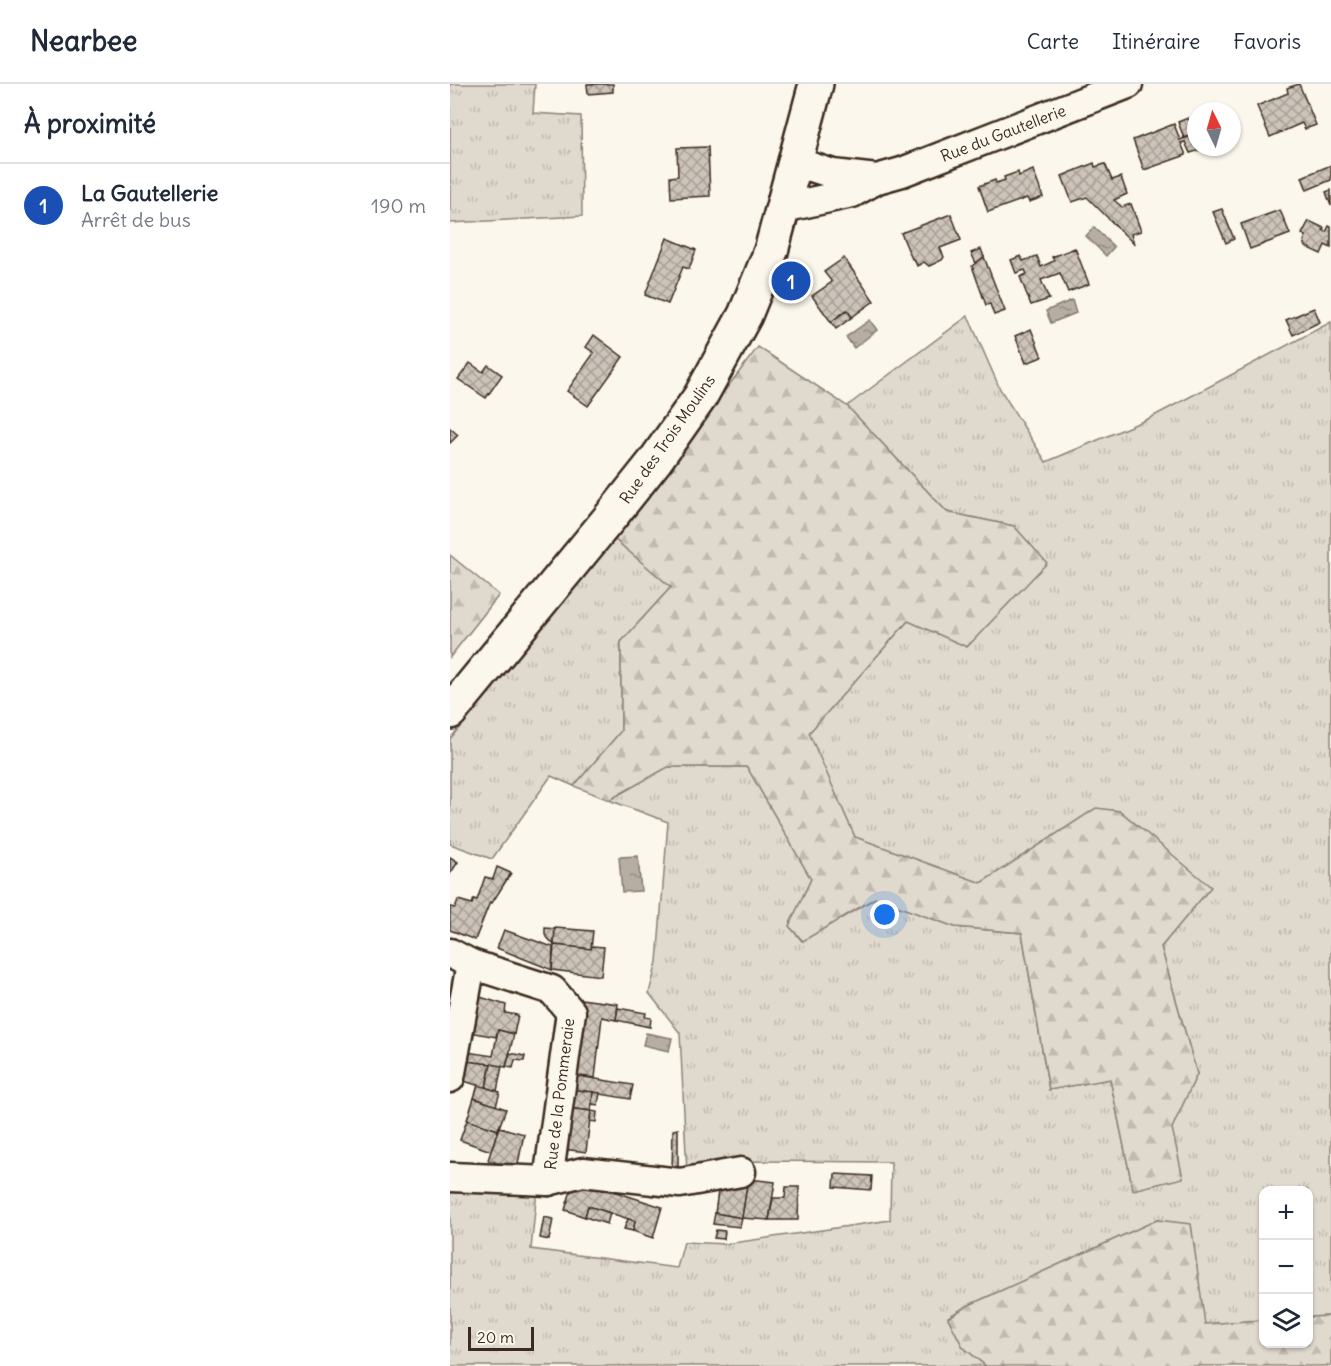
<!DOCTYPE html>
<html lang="fr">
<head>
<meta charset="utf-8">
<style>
	:root { --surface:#fff; --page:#f6f6f7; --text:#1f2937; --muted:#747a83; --line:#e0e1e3; --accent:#3b2a1e }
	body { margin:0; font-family:Delius,sans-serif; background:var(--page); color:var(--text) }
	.controls { position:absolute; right:18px; bottom:18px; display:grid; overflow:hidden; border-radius:12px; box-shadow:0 2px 4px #0004 }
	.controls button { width:54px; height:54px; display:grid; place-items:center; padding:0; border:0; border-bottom:2px solid var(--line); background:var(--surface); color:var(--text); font:30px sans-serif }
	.compass { position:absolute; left:737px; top:18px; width:54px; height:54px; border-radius:50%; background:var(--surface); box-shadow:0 2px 4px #0004; rotate:355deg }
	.scale { position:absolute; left:18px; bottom:15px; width:66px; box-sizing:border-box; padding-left:6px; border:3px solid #3b2a1e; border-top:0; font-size:16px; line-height:21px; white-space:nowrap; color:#3b2a1e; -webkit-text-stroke:4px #fbf7ec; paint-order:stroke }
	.you { position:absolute; left:435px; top:831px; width:21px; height:21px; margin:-15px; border:4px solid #fff; border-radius:50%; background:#1a73e8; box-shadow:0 0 0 9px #1a73e833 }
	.badge { display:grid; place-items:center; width:39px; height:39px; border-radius:50%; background:var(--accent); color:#fff; font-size:20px; font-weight:700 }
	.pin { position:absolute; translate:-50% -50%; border:3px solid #fff; box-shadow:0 2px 6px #0006 }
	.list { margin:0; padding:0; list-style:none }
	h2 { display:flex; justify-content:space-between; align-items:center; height:78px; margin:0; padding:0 24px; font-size:26px }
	h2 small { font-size:20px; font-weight:400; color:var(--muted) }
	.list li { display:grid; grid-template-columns:39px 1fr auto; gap:18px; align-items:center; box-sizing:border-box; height:84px; padding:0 24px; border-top:2px solid var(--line) }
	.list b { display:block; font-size:22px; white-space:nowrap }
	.list p { margin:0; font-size:20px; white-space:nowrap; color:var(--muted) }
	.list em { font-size:20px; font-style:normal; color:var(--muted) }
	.icon { flex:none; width:33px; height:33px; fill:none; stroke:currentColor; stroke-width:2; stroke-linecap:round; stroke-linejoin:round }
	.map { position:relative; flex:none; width:881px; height:1282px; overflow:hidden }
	header { display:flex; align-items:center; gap:36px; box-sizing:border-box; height:84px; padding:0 30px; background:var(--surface); border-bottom:2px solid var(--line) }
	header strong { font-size:28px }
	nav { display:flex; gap:33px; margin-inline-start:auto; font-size:21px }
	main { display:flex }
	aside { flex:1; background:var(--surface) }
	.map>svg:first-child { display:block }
</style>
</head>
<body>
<header>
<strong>Nearbee</strong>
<nav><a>Carte</a><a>Itinéraire</a><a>Favoris</a></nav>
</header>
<main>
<aside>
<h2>À proximité<small></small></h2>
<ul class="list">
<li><span class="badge" style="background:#1a4fb4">1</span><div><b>La Gautellerie</b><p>Arrêt de bus</p></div><em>190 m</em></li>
</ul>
</aside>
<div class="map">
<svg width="881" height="1282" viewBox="0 0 881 1282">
	<defs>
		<pattern id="grass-tufts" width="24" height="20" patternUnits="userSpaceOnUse" patternTransform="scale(1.5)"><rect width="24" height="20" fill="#dfd9ce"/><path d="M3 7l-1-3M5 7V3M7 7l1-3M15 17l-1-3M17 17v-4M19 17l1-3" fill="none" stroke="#c0bab0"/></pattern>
		<pattern id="forest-firs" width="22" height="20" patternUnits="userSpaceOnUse" patternTransform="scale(1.5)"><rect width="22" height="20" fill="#dfd9ce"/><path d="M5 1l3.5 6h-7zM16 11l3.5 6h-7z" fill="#c0bab0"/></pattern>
		<pattern id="water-ripples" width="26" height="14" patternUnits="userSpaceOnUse" patternTransform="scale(1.5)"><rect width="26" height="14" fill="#b6aea2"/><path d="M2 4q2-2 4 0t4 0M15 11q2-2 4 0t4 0" fill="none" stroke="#958e83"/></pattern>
		<pattern id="building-cross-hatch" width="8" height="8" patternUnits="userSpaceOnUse" patternTransform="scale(1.5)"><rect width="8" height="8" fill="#ccc4b9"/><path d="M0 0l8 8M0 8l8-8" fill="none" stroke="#a79f96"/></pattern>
	</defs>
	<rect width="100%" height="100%" fill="#fbf7ec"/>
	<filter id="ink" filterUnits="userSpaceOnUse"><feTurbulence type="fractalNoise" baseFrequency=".0167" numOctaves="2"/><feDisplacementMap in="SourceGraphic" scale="12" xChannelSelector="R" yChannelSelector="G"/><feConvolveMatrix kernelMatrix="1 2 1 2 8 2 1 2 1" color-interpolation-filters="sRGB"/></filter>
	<g filter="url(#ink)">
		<g fill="url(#grass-tufts)" stroke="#8d8276" stroke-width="1.5">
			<path d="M 0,0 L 85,0 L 83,29 L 131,32 L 132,132 L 0,139 Z"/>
			<path d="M 518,232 L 550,305 L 596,378 L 700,334 L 881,238 L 881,1232 L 859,1233 L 858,1106 L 814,1106 L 813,1236 L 754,1240 L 741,1141 L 707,1136 L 517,1222 L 498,1233 L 513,1263 L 536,1282 L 0,1282 L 0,1107 L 87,1107 L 81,1165 L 227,1184 L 234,1158 L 276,1160 L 440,1136 L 441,1078 L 288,1077 L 237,1089 L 230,949 L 199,909 L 207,878 L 218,738 L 159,716 L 217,683 L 297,683 L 361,795 L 339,842 L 352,857 L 425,814 L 505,843 L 572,849 L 599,1006 L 660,995 L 683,1106 L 722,1044 L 747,990 L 711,863 L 760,803 L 670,727 L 646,725 L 531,799 L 405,753 L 358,649 L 458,537 L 564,442 L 497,428 L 397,322 Z"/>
			<path d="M 163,454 L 221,503 L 171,558 L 171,647 L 124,702 L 101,692 L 42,775 L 0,760 L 0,655 Z"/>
		</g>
		<g fill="url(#forest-firs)" stroke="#8d8276" stroke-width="1.5">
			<path d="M 308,263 L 397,322 L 497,428 L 564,442 L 597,479 L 517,563 L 458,537 L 359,649 L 405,753 L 531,799 L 646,724 L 670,727 L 761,803 L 711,863 L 747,990 L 722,1044 L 733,1094 L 683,1106 L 660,995 L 599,1006 L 572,849 L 505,843 L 425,814 L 353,857 L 339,842 L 361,795 L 297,683 L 218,683 L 159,716 L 124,702 L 171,647 L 171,558 L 221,503 L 163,454 Z"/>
			<path d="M 0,471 L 49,511 L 0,573 Z"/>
			<path d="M 707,1136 L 741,1140 L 755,1240 L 813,1236 L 814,1260 L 858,1260 L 859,1233 L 881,1232 L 881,1282 L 536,1282 L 513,1263 L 498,1234 L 517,1222 Z"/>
		</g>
		<g fill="url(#water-ripples)" stroke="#85796d" stroke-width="1.5">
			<path d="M 644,143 L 664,163 L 656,172 L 636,152 Z"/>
			<path d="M 622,216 L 626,229 L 601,239 L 596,227 Z"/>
			<path d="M 420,236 L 427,246 L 404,264 L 396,253 Z"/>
			<path d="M 188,772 L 191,807 L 172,808 L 169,773 Z"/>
			<path d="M 196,949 L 222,954 L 219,967 L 193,961 Z"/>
		</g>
		<g fill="url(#building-cross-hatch)" stroke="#3b2a1e" stroke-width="1.5">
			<path d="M 137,0 L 163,0 L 163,8 L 138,10 Z"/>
			<path d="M 849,0 L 866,41 L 855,45 L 852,39 L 820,53 L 807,22 L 838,9 L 837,4 Z"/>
			<path d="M 738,34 L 744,51 L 734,54 L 728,38 Z"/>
			<path d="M 724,40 L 730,56 L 744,51 L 746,63 L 749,63 L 750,66 L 740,69 L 735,58 L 731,59 L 736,71 L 694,86 L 683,56 Z"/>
			<path d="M 258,63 L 260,112 L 221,114 L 220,93 L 228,92 L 227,64 Z"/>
			<path d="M 644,79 L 645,83 L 655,80 L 662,96 L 671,93 L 677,110 L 664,116 L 672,123 L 681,120 L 691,147 L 681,150 L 684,160 L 637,113 L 622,118 L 612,92 Z"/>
			<path d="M 881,81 L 881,96 L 857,106 L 852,93 Z"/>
			<path d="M 583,86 L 593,113 L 579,118 L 577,114 L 538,128 L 529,102 L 545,96 L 546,99 L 555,96 L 554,93 L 568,88 L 569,92 Z"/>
			<path d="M 881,106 L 881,122 L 876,108 Z"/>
			<path d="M 772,125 L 784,155 L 776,159 L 763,128 Z"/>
			<path d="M 830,126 L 840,150 L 800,165 L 791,140 Z"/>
			<path d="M 501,130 L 511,156 L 490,164 L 494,173 L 492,176 L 479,182 L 474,178 L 467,182 L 464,175 L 462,175 L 451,149 Z"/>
			<path d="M 859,137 L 874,144 L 873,146 L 876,148 L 879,142 L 881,143 L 881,164 L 875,161 L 871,170 L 856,163 L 854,157 L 856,152 L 852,150 Z"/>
			<path d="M 217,154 L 246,166 L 239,185 L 233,183 L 218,220 L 195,211 Z"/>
			<path d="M 625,164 L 639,200 L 618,208 L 610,189 L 591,196 L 599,215 L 581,221 L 570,193 L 577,190 L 575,186 L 566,189 L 561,176 L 571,172 L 573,177 L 587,172 L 591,183 L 604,177 L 602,173 Z"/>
			<path d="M 531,165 L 534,173 L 526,179 L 521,169 Z"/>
			<path d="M 534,173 L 555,227 L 544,231 L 540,220 L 536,221 L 522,182 Z"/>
			<path d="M 394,174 L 424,217 L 402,233 L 397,226 L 381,238 L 362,212 L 382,198 L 374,188 Z"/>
			<path d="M 864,224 L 870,238 L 843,251 L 836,236 Z"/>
			<path d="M 397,226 L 402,233 L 386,245 L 381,238 Z"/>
			<path d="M 581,245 L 592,273 L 576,279 L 565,252 Z"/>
			<path d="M 144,251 L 173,273 L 138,322 L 117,307 L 144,269 L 136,263 Z"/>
			<path d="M 20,279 L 33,288 L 38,281 L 52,291 L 36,314 L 8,295 Z"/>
			<path d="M 0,344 L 8,351 L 0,359 Z"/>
			<path d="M 0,773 L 8,778 L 0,790 Z"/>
			<path d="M 47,783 L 61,789 L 42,819 L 40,818 L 25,856 L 0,846 L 0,823 L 5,824 L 8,816 L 22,820 L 24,815 L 27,816 L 35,793 L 43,795 Z"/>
			<path d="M 95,844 L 105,845 L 104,861 L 95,851 Z"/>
			<path d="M 105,844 L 143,847 L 141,865 L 104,861 Z"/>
			<path d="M 54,846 L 103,863 L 102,886 L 47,864 Z"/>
			<path d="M 104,861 L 141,865 L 142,862 L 154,863 L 151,892 L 102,886 Z"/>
			<path d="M 27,912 L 56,921 L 55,929 L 68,931 L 64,950 L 48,946 L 46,953 L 20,948 Z"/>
			<path d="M 131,915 L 168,920 L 166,936 L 152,933 L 145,994 L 122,991 Z"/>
			<path d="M 168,924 L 196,929 L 195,933 L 201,934 L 200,943 L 166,936 Z"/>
			<path d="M 48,946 L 64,950 L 56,983 L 15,977 L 17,968 L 43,972 Z"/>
			<path d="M 60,969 L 75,972 L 74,977 L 65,976 L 63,984 L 56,983 Z"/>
			<path d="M 15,977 L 41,980 L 36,1004 L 11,996 Z"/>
			<path d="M 41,980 L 52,982 L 47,1007 L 36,1004 Z"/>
			<path d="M 122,991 L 183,1001 L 180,1015 L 120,1005 Z"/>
			<path d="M 28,1001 L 50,1008 L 46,1022 L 24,1014 Z"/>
			<path d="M 120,1005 L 143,1008 L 141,1027 L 118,1024 Z"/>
			<path d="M 143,1008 L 150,1009 L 148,1021 L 142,1020 Z"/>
			<path d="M 24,1014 L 56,1025 L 48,1046 L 17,1036 Z"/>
			<path d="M 118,1024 L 141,1027 L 136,1068 L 113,1065 Z"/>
			<path d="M 141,1027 L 147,1028 L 146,1038 L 140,1037 Z"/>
			<path d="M 17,1036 L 48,1046 L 41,1067 L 10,1056 Z"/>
			<path d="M 49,1043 L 74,1050 L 68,1080 L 47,1079 L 38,1076 Z"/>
			<path d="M 228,1045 L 228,1086 L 222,1086 L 223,1046 Z"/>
			<path d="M 385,1090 L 422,1092 L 421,1106 L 384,1103 Z"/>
			<path d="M 270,1093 L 298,1096 L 292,1134 L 265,1129 Z"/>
			<path d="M 298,1095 L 325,1098 L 319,1136 L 292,1134 Z"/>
			<path d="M 135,1098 L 212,1123 L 203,1154 L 183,1147 L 185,1137 L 138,1122 L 135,1133 L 115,1126 L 123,1100 L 134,1104 Z"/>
			<path d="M 336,1103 L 349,1103 L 348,1136 L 319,1136 L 323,1114 L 335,1114 Z"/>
			<path d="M 138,1122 L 160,1129 L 157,1140 L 135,1133 Z"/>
			<path d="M 265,1129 L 292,1134 L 290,1143 L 263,1140 Z"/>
			<path d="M 94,1133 L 103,1135 L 99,1156 L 90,1154 Z"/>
			<path d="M 178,1135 L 185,1137 L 183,1147 L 174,1145 Z"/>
			<path d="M 266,1146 L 275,1147 L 274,1155 L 264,1154 Z"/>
		</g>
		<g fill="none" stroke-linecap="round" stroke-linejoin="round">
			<defs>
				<g id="minor">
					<path d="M 346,78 L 383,90 L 427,95"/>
					<path d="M 333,124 L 402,109 L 427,95 L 452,88 L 678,0"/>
					<path d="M 0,869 L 21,880 L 102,906 L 121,928 L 98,1097"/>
					<path d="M 0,994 L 21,880"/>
					<path d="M 0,1093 L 98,1097 L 133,1088 L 230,1099 L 291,1088"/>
				</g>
				<path id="major" d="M 0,628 L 162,431 L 205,377 L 250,313 L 295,231 L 321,167 L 366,0"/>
			</defs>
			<use href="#minor" stroke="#3b2a1e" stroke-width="33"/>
			<use href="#major" stroke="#3b2a1e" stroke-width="38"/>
			<use href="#minor" stroke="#fbf7ec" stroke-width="28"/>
			<use href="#major" stroke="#fbf7ec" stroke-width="33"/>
		</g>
	</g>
	<g text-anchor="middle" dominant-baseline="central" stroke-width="5" stroke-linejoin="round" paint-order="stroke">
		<g font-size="16" fill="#3b2a1e" stroke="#fbf7ec">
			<text transform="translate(553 49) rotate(-21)">Rue du Gautellerie</text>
			<text transform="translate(217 355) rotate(-55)">Rue des Trois Moulins</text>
			<text transform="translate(109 1010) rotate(-83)">Rue de la Pommeraie</text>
		</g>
	</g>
</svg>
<div class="controls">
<button>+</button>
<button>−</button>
<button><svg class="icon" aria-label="layers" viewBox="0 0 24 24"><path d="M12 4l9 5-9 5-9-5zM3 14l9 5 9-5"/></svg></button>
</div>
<svg class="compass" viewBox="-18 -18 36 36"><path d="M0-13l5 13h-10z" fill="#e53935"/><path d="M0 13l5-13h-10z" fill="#747a83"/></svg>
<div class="scale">20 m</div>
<div class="you"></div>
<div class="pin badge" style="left:341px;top:197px;background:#1a4fb4">1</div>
</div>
</main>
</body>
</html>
